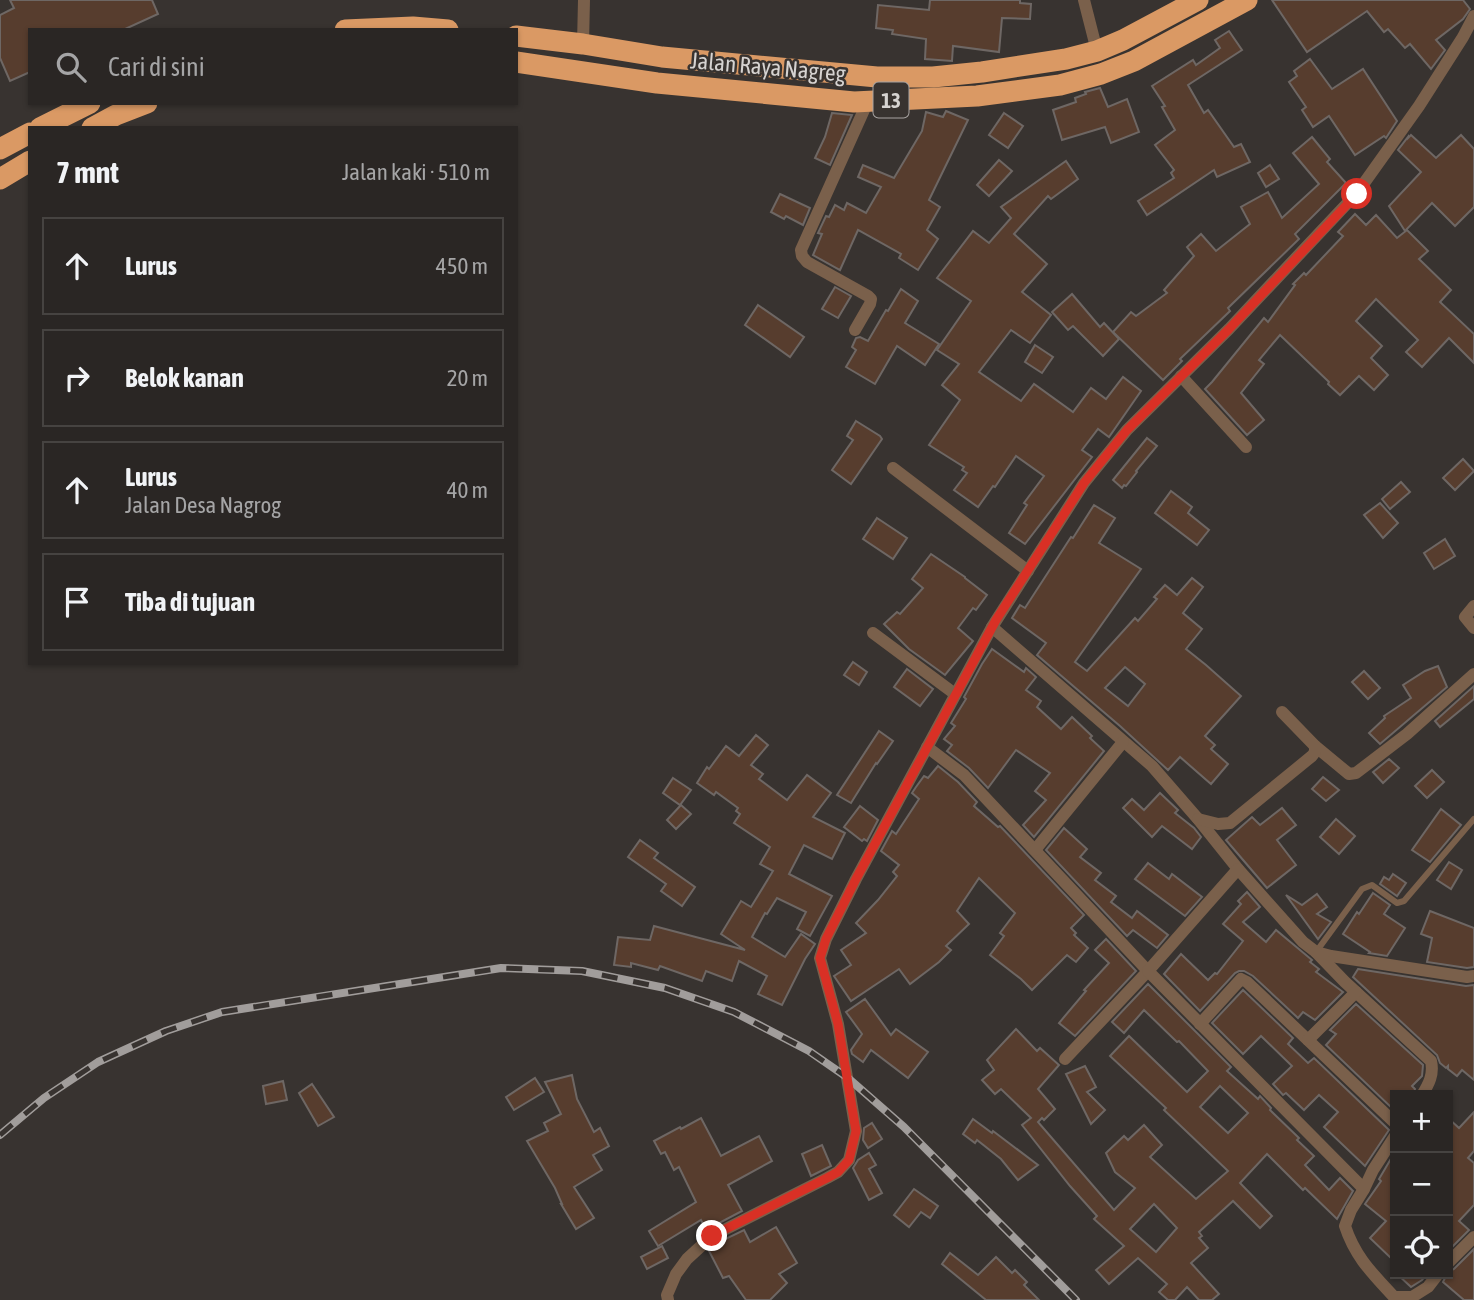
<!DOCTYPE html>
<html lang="id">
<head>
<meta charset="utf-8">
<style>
	:root { --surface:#2a2624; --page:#363231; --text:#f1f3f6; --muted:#a5a5a6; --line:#464341 }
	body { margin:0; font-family:"Asap Condensed",sans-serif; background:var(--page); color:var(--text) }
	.controls { position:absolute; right:21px; bottom:21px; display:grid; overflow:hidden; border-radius:0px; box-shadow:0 2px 5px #0004 }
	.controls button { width:63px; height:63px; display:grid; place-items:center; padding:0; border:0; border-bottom:2px solid var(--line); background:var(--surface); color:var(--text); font:35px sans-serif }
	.stop { position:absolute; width:21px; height:21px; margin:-16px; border:5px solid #d93025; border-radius:50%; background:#fff }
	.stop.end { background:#d93025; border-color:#fff; box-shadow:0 2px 7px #0008 }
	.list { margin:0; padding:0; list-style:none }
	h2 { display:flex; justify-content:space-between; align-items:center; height:91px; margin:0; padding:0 28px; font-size:30px }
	h2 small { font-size:23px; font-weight:400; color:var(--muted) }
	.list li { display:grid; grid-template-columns:46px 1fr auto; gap:21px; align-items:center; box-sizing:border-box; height:98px; margin:0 14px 14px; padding:0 14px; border:2px solid var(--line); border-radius:0px }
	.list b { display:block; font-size:26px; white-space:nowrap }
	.list p { margin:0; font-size:23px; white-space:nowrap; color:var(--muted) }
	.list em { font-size:23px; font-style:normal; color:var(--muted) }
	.icon { flex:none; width:38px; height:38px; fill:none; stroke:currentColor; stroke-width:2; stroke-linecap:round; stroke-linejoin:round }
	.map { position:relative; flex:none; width:1474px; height:1300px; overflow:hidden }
	.search { position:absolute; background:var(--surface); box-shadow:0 2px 5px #0004; left:28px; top:28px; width:490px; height:77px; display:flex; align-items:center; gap:18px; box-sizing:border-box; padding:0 24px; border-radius:0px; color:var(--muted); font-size:26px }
	.panel { position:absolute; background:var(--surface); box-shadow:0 2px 5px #0004; left:28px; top:126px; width:490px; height:539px; border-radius:0px }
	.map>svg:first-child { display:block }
</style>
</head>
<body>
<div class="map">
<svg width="1474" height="1300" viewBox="0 0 1474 1300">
	<rect width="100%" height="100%" fill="#383330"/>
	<g fill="#573d2e" stroke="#6e6764" stroke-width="2" fill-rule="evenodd">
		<path d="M 10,0 L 152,0 L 158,14 L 123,30 L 30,30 L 30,72 L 10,81 L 0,58 L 0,15 L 14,8 Z"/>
		<path d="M 930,0 L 1020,0 L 1020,3 L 1031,4 L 1030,19 L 1002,18 L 999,52 L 953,46 L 952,61 L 925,59 L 926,39 L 892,34 L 893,30 L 876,28 L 878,5 L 929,10 Z"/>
		<path d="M 1272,0 L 1463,0 L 1470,9 L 1463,19 L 1436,40 L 1445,50 L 1431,69 L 1410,44 L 1405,48 L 1388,29 L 1384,32 L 1367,11 L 1307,52 Z"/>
		<path d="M 1229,31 L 1242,50 L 1188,85 L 1204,113 L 1208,110 L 1234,147 L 1241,144 L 1250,162 L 1217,177 L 1214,170 L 1147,215 L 1138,201 L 1174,178 L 1171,173 L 1174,170 L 1155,145 L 1175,130 L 1162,107 L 1165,106 L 1152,86 L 1193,60 L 1196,65 L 1220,48 L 1215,40 Z"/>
		<path d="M 1310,59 L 1332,89 L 1363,69 L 1397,121 L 1386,138 L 1384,136 L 1355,155 L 1329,116 L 1313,127 L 1302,110 L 1306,107 L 1289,82 L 1297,76 L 1294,71 Z"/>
		<path d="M 1100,88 L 1108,107 L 1127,99 L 1139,132 L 1111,143 L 1105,127 L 1062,140 L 1053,110 L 1076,102 L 1075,98 L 1086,94 L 1085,92 Z"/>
		<path d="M 946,111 L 968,120 L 929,200 L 940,207 L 927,230 L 938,239 L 918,270 L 899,258 L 901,254 L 858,230 L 840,270 L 813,255 L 822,234 L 818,233 L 826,216 L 829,217 L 835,205 L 844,210 L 847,203 L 866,213 L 881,187 L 858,177 L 863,165 L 894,178 L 922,131 L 926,112 L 943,117 Z"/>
		<path d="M 832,113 L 852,115 L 830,165 L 815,158 L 825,137 Z"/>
		<path d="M 1004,113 L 1023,126 L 1008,148 L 989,135 Z"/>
		<path d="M 1411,135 L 1436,158 L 1461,135 L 1474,149 L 1474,207 L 1455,226 L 1432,203 L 1405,231 L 1389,206 L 1421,172 L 1398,150 L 1408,137 L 1408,138 Z"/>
		<path d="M 1312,137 L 1330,159 L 1327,162 L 1346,183 L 1295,234 L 1299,239 L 1228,308 L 1230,311 L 1180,359 L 1182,361 L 1163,380 L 1113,332 L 1131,312 L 1136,316 L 1167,293 L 1164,290 L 1194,256 L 1187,247 L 1201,234 L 1216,251 L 1250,224 L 1241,207 L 1268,192 L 1282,218 L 1319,184 L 1293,153 Z"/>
		<path d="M 999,160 L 1012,171 L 989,196 L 977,185 Z"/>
		<path d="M 1066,161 L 1078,179 L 1051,199 L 1048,196 L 1014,234 L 1047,264 L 1022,292 L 1051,315 L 1030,343 L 1011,330 L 979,372 L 1021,401 L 1034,384 L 1073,412 L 1091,388 L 1106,399 L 1123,377 L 1141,391 L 1109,437 L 1098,429 L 1082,450 L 1092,457 L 1025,544 L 1009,533 L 1027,505 L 1024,503 L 1044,476 L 1016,456 L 995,487 L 993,486 L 978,507 L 954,490 L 967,473 L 962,470 L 964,467 L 929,445 L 960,400 L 942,385 L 959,364 L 937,350 L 971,301 L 937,278 L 973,231 L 989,243 L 1011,218 L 1001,207 Z"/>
		<path d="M 1270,165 L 1279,179 L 1266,187 L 1258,173 Z"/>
		<path d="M 780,194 L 810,208 L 803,225 L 786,216 L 784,219 L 771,212 Z"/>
		<path d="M 1355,214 L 1366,225 L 1376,215 L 1397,238 L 1407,230 L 1428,251 L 1419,259 L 1451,290 L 1440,302 L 1474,334 L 1474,363 L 1449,338 L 1422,367 L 1406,352 L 1418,340 L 1376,299 L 1356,321 L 1382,346 L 1371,358 L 1388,375 L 1374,390 L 1359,376 L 1340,395 L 1328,384 L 1329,382 L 1280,335 L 1259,360 L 1264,364 L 1241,393 L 1264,420 L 1247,435 L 1205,389 L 1212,382 L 1264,318 L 1268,322 L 1295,285 L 1293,284 L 1304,273 L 1306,275 L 1343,236 L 1338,232 Z"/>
		<path d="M 835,287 L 851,296 L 838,318 L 822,309 Z"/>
		<path d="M 901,289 L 918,301 L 905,323 L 939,344 L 925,365 L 897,346 L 875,384 L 846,367 L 856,350 L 852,347 L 856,338 L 860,337 L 868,341 L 886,310 L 888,311 Z"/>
		<path d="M 1072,294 L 1100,327 L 1104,323 L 1119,339 L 1103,356 L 1073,326 L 1068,330 L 1052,312 Z"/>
		<path d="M 758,305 L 804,337 L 790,357 L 745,325 Z"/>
		<path d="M 1035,345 L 1053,357 L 1042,373 L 1025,362 Z"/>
		<path d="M 856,421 L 880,436 L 882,439 L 851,484 L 832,470 L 853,440 L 847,436 Z"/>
		<path d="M 1147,438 L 1157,446 L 1136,471 L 1137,472 L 1126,486 L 1124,485 L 1122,488 L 1113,480 Z"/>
		<path d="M 1463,459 L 1474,471 L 1455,490 L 1443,478 Z"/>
		<path d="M 1401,482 L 1410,492 L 1390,509 L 1382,499 Z"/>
		<path d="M 1171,491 L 1192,507 L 1188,513 L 1209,530 L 1197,545 L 1155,513 Z"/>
		<path d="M 1380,503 L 1398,523 L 1383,538 L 1364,515 Z"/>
		<path d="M 1094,505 L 1115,518 L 1099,543 L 1141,569 L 1075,662 L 1087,671 L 1135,618 L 1138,621 L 1157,599 L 1154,597 L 1165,585 L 1177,595 L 1192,578 L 1203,587 L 1183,613 L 1202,629 L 1186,649 L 1206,665 L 1241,696 L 1205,736 L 1215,745 L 1211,749 L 1228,764 L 1211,784 L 1180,757 L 1168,770 L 1120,726 L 1037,655 L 1046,643 L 1012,618 L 1020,605 L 1025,608 L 1071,537 L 1073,538 ZM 1125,667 L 1145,684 L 1128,706 L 1105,688 Z"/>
		<path d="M 877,518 L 907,538 L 893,559 L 863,539 Z"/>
		<path d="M 1445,539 L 1455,556 L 1434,569 L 1424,553 Z"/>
		<path d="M 931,554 L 965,577 L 965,578 L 987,595 L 976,610 L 973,608 L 958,628 L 973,641 L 945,675 L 909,649 L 884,624 L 897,612 L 900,614 L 923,588 L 912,579 Z"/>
		<path d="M 992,649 L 1024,672 L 1026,668 L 1036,677 L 1026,690 L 1041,701 L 1037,707 L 1061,729 L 1072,717 L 1092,736 L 1090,738 L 1104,751 L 1034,837 L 1023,825 L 1046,800 L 1035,791 L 1050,773 L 1016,750 L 988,788 L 969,768 L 947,751 L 952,745 L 944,739 L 955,726 L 951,723 L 966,699 L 964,697 L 982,664 Z"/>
		<path d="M 853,662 L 867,672 L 859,685 L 844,675 Z"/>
		<path d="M 1438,666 L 1447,687 L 1380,744 L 1369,733 L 1385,718 L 1384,716 L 1411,698 L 1403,685 L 1425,671 Z"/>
		<path d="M 907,669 L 933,689 L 920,706 L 894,687 Z"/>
		<path d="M 1364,671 L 1380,688 L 1368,699 L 1352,682 Z"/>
		<path d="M 1474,686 L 1474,699 L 1440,727 L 1435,721 Z"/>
		<path d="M 879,731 L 893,741 L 877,764 L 876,763 L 851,803 L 837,795 Z"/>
		<path d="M 756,735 L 768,745 L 751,765 L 763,774 L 759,779 L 787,800 L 807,775 L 831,793 L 813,817 L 845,833 L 832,859 L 804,845 L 789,874 L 832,896 L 810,936 L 797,929 L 806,912 L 777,898 L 767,914 L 765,913 L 752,937 L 785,957 L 801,934 L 815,944 L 805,959 L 782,1005 L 758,994 L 767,976 L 739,961 L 732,981 L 706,971 L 702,981 L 660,966 L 658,970 L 631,963 L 631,967 L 614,965 L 618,937 L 650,940 L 654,926 L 745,950 L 721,934 L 741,901 L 751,907 L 773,871 L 760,864 L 770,847 L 734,823 L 740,814 L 736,811 L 738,808 L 716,792 L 714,795 L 697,783 L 707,767 L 709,769 L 726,746 L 739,756 Z"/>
		<path d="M 1389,759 L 1399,768 L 1383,783 L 1373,772 Z"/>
		<path d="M 938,766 L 958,782 L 977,802 L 974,806 L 998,827 L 1000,826 L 1084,915 L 1071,928 L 1076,933 L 1074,935 L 1088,948 L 1076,962 L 1067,955 L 1032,990 L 1021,979 L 990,955 L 1004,936 L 1000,933 L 1015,913 L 979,878 L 957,911 L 969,924 L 946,946 L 951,950 L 939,962 L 910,984 L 899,969 L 851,1001 L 834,976 L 851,965 L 841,950 L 866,933 L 856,923 L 878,900 L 897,876 L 893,872 L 899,865 L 881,851 L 892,831 L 896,834 L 919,799 L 912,793 L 916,787 L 924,776 L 928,778 Z"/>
		<path d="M 1432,770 L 1444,782 L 1427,798 L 1415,786 Z"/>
		<path d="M 1323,777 L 1339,790 L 1326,801 L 1312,789 Z"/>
		<path d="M 673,778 L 691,790 L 680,805 L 663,793 Z"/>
		<path d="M 1160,793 L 1178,810 L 1175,813 L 1194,828 L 1201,837 L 1192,849 L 1162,826 L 1152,837 L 1123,808 L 1132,799 L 1144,810 Z"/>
		<path d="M 681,805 L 691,814 L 676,829 L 667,820 Z"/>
		<path d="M 860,806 L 878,820 L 867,841 L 864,839 L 862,841 L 844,827 Z"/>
		<path d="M 1282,808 L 1296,825 L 1277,840 L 1296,865 L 1267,888 L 1226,840 L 1252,817 L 1260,825 Z"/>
		<path d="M 1441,809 L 1461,825 L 1430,862 L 1412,850 Z"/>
		<path d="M 1336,819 L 1355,836 L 1339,854 L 1320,837 Z"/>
		<path d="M 1064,828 L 1087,849 L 1080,857 L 1101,873 L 1095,880 L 1116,896 L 1111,902 L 1132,918 L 1137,911 L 1168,935 L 1157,948 L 1133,930 L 1127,936 L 1046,850 Z"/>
		<path d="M 640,840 L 658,853 L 654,858 L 695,887 L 682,906 L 661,891 L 666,884 L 628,857 Z"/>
		<path d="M 1449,862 L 1462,870 L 1451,889 L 1437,880 Z"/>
		<path d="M 1148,863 L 1169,879 L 1172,874 L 1202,897 L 1185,916 L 1135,879 Z"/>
		<path d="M 1393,874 L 1406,883 L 1397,896 L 1380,884 L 1384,877 L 1389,880 Z"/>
		<path d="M 1247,892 L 1260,907 L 1243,922 L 1266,942 L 1276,930 L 1312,960 L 1310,962 L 1319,969 L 1316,972 L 1343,992 L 1315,1020 L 1303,1012 L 1298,1018 L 1253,976 L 1244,971 L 1239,971 L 1235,973 L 1200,1011 L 1164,974 L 1181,954 L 1208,980 L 1215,973 L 1217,974 L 1243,941 L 1223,924 L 1241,904 L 1238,901 Z"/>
		<path d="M 1373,893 L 1390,905 L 1384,914 L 1405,928 L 1387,956 L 1369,953 L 1370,952 L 1343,934 L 1357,912 L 1359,914 Z"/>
		<path d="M 1317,894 L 1327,907 L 1317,914 L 1331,922 L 1318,939 L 1286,895 L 1302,905 Z"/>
		<path d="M 1430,911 L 1474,928 L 1474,967 L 1467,968 L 1427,962 L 1432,938 L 1421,934 Z"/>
		<path d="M 1106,939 L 1136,971 L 1075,1036 L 1059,1023 L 1086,991 L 1084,990 L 1109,963 L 1095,950 Z"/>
		<path d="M 1358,969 L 1466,986 L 1474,985 L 1474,1080 L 1462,1070 L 1457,1076 L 1448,1069 L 1448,1066 L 1446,1068 L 1440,1063 L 1437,1055 L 1353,977 Z"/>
		<path d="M 1148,984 L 1231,1067 L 1227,1071 L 1258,1099 L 1260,1096 L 1271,1108 L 1270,1110 L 1299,1138 L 1297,1140 L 1314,1156 L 1305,1165 L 1329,1190 L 1340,1178 L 1353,1191 L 1337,1219 L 1305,1188 L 1303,1190 L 1267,1154 L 1240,1183 L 1272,1216 L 1260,1228 L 1233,1201 L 1199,1232 L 1202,1236 L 1199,1238 L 1208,1248 L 1191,1263 L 1219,1294 L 1212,1300 L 1199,1300 L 1187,1287 L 1175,1300 L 1168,1300 L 1159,1292 L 1167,1284 L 1138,1258 L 1109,1284 L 1096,1270 L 1124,1246 L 1094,1219 L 1097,1216 L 1070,1186 L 1022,1125 L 1031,1118 L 1001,1089 L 995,1094 L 982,1080 L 994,1070 L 987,1060 L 1016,1029 L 1037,1051 L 1040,1048 L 1059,1065 L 1038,1089 L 1055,1109 L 1044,1120 L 1042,1118 L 1038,1122 L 1114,1210 L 1135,1188 L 1115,1172 L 1106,1153 L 1124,1136 L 1128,1140 L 1144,1125 L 1162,1145 L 1150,1157 L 1196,1199 L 1228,1171 L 1164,1110 L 1166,1108 L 1110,1056 L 1129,1036 L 1187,1092 L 1208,1071 L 1179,1041 L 1177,1042 L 1144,1010 L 1124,1033 L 1112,1022 ZM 1220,1086 L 1248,1113 L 1228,1133 L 1200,1107 ZM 1154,1204 L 1177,1228 L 1156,1252 L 1130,1229 Z"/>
		<path d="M 1243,990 L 1293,1038 L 1288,1044 L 1308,1063 L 1314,1058 L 1389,1130 L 1365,1166 L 1324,1127 L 1338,1112 L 1319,1095 L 1304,1110 L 1286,1093 L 1283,1095 L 1273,1084 L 1292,1066 L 1261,1036 L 1243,1054 L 1212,1023 Z"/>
		<path d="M 865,999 L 891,1035 L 896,1029 L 928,1052 L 908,1078 L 871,1050 L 863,1062 L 852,1054 L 851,1050 L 862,1034 L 846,1012 Z"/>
		<path d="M 1356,1004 L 1423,1065 L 1422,1076 L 1412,1086 L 1415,1089 L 1413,1095 L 1395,1095 L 1395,1111 L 1326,1045 L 1336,1034 L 1330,1030 Z"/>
		<path d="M 1085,1066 L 1096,1087 L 1087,1092 L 1105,1110 L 1091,1124 L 1066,1074 Z"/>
		<path d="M 572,1075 L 577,1099 L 594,1132 L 600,1128 L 609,1146 L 593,1155 L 602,1170 L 574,1187 L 594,1218 L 576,1229 L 561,1204 L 562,1204 L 555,1188 L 527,1141 L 548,1131 L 544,1123 L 561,1114 L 545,1082 Z"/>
		<path d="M 535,1078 L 544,1092 L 514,1110 L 506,1097 Z"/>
		<path d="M 283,1081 L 287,1100 L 266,1104 L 263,1086 Z"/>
		<path d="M 312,1084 L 334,1117 L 318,1126 L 299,1093 Z"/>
		<path d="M 1474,1112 L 1474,1151 L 1468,1158 L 1474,1163 L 1474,1205 L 1459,1221 L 1469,1230 L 1448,1251 L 1448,1118 L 1459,1128 Z"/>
		<path d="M 701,1118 L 721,1156 L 759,1136 L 772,1161 L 728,1185 L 742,1211 L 706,1230 L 701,1220 L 658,1246 L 649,1231 L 696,1202 L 679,1167 L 674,1170 L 665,1152 L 661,1154 L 654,1141 L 680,1127 L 681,1129 Z"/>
		<path d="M 973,1119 L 992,1133 L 993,1131 L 1038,1165 L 1018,1180 L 1001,1159 L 977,1140 L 975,1143 L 963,1134 Z"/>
		<path d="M 872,1123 L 882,1139 L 868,1148 L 863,1140 L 864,1128 Z"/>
		<path d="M 822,1145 L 831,1166 L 811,1176 L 802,1154 Z"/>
		<path d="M 1395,1152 L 1395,1262 L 1370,1238 L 1386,1221 L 1365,1204 L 1381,1181 L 1379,1179 Z"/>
		<path d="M 869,1153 L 876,1165 L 869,1169 L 882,1193 L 869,1200 L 853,1168 L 858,1160 Z"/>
		<path d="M 914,1189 L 938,1206 L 930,1218 L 921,1212 L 909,1227 L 894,1215 Z"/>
		<path d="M 776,1227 L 797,1263 L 779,1274 L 787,1283 L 770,1300 L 746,1300 L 729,1276 L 723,1278 L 709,1251 L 717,1243 L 744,1230 L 750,1242 Z"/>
		<path d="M 662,1246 L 668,1258 L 647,1269 L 641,1257 Z"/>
		<path d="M 1474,1249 L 1474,1300 L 1464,1300 L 1443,1282 L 1448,1272 L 1454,1269 Z"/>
		<path d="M 950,1253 L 978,1275 L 996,1257 L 1012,1273 L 1015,1270 L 1027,1282 L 1024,1285 L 1039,1300 L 986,1300 L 942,1264 Z"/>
		<path d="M 1397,1274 L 1427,1274 L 1422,1280 L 1411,1287 Z"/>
	</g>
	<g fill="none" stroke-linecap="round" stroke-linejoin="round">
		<path stroke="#7a604b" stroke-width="6" d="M 1316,952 L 1362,889 L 1372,885 L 1397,903 L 1404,901 L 1474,819"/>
		<g stroke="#7a604b" stroke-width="12">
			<path d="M 1084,0 L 1097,51"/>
			<path d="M 1474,16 L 1463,37 L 1419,106 L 1357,193 L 1229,329 L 1127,430 L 1084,483 L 992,627 L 1152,766 L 1198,819 L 1238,869 L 1303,942 L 1316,952 L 1331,956 L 1467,977 L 1474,976"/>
			<path d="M 583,44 L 584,0"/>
			<path d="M 855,330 L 870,304 L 871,299 L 868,296 L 807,262 L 802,256 L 801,250 L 868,101"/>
			<path d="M 1181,376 L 1246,447"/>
			<path d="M 893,468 L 1028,571"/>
			<path d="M 1474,606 L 1465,617 L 1474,628"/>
			<path d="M 873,633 L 955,694"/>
			<path d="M 1315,746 L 1349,774 L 1356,773 L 1407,734 L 1474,674"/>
			<path d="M 927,747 L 964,775 L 1148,971 L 1065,1059"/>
			<path d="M 1198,819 L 1218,824 L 1230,823 L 1312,756 L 1315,752 L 1315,746 L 1282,712"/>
			<path d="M 1035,850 L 1123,742"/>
			<path d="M 1238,869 L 1148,971 L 1364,1189"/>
			<path d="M 1316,952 L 1345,982 L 1431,1061 C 1434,1074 1429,1084 1422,1095"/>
			<path d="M 1200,1024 L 1241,979 L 1247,982 L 1395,1123"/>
			<path d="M 1308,1040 L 1356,992"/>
			<path d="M 1395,1136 L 1373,1170 L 1364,1189 L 1351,1210 L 1345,1226 C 1355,1257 1373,1274 1394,1297 L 1412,1297 L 1428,1287 L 1438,1274"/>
			<path d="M 1448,1263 L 1474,1237"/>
			<path d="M 668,1300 L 667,1295 L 676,1274 L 687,1259 L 712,1236 L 827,1178 L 838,1172 L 849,1160 L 856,1131 L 838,1024 L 820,958 L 826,939 L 856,879 L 992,627"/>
		</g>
		<g stroke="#da9964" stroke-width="21">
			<path d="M 345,30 L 413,27 L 448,30"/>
			<path d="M 516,36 L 583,44 L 662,57 L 877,77 L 933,77 L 982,72 L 1066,59 L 1097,51 L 1123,40 L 1198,0"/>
			<path d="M 516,62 L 657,83 L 854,102 L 977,96 L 1060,85 L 1101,74 L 1134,61 L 1247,0"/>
			<path d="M 40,128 L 90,103"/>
			<path d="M 92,128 L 116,115 L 147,103"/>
			<path d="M 0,149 L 30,133"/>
			<path d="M 0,179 L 30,161"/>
		</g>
		<defs>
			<path id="rail" d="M 0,1135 L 44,1098 L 98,1062 L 166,1031 L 222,1012 L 501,968 L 582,971 L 665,988 L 734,1012 L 809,1051 L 848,1078 L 904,1127 L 1076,1300"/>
		</defs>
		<use href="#rail" stroke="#a19d9b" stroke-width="8"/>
		<use href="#rail" stroke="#383330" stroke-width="5" stroke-dasharray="16" stroke-linecap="butt"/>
	</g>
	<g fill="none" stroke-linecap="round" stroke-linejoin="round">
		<path stroke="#d93025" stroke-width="9" d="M 712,1236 L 827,1178 L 838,1172 L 849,1160 L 856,1131 L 838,1024 L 820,958 L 826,939 L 856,879 L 996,620 L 1084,483 L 1127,430 L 1229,329 L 1357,194"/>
	</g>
	<g text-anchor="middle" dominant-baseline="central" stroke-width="5" stroke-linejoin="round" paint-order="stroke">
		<rect fill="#383330" stroke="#a7a3a1" stroke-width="2" x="873.5" y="82.5" width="35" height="35" rx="5"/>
		<g font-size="21" font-weight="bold" fill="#d6d3d1">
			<text x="891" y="100">13</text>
		</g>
		<g font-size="23" fill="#d6d3d1" stroke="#383330">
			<text transform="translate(768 67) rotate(5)">Jalan Raya Nagreg</text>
		</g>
	</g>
</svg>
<div class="controls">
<button>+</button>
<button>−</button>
<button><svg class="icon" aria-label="locate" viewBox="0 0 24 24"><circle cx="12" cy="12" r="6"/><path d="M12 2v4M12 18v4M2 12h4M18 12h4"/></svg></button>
</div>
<div class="stop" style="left:1357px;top:194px"></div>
<div class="stop end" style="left:712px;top:1236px"></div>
<div class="search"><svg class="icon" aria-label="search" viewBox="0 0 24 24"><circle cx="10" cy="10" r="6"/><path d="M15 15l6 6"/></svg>Cari di sini</div>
<section class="panel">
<h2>7 mnt<small>Jalan kaki · 510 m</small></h2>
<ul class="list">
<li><svg class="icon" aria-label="ahead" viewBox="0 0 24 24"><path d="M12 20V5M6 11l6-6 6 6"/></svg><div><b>Lurus</b></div><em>450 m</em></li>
<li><svg class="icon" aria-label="right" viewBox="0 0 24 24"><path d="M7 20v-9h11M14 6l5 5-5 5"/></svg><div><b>Belok kanan</b></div><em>20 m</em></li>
<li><svg class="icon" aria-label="ahead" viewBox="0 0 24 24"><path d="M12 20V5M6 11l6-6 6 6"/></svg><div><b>Lurus</b><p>Jalan Desa Nagrog</p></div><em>40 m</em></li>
<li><svg class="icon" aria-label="arrive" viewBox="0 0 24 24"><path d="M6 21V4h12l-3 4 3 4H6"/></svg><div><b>Tiba di tujuan</b></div></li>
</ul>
</section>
</div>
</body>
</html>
